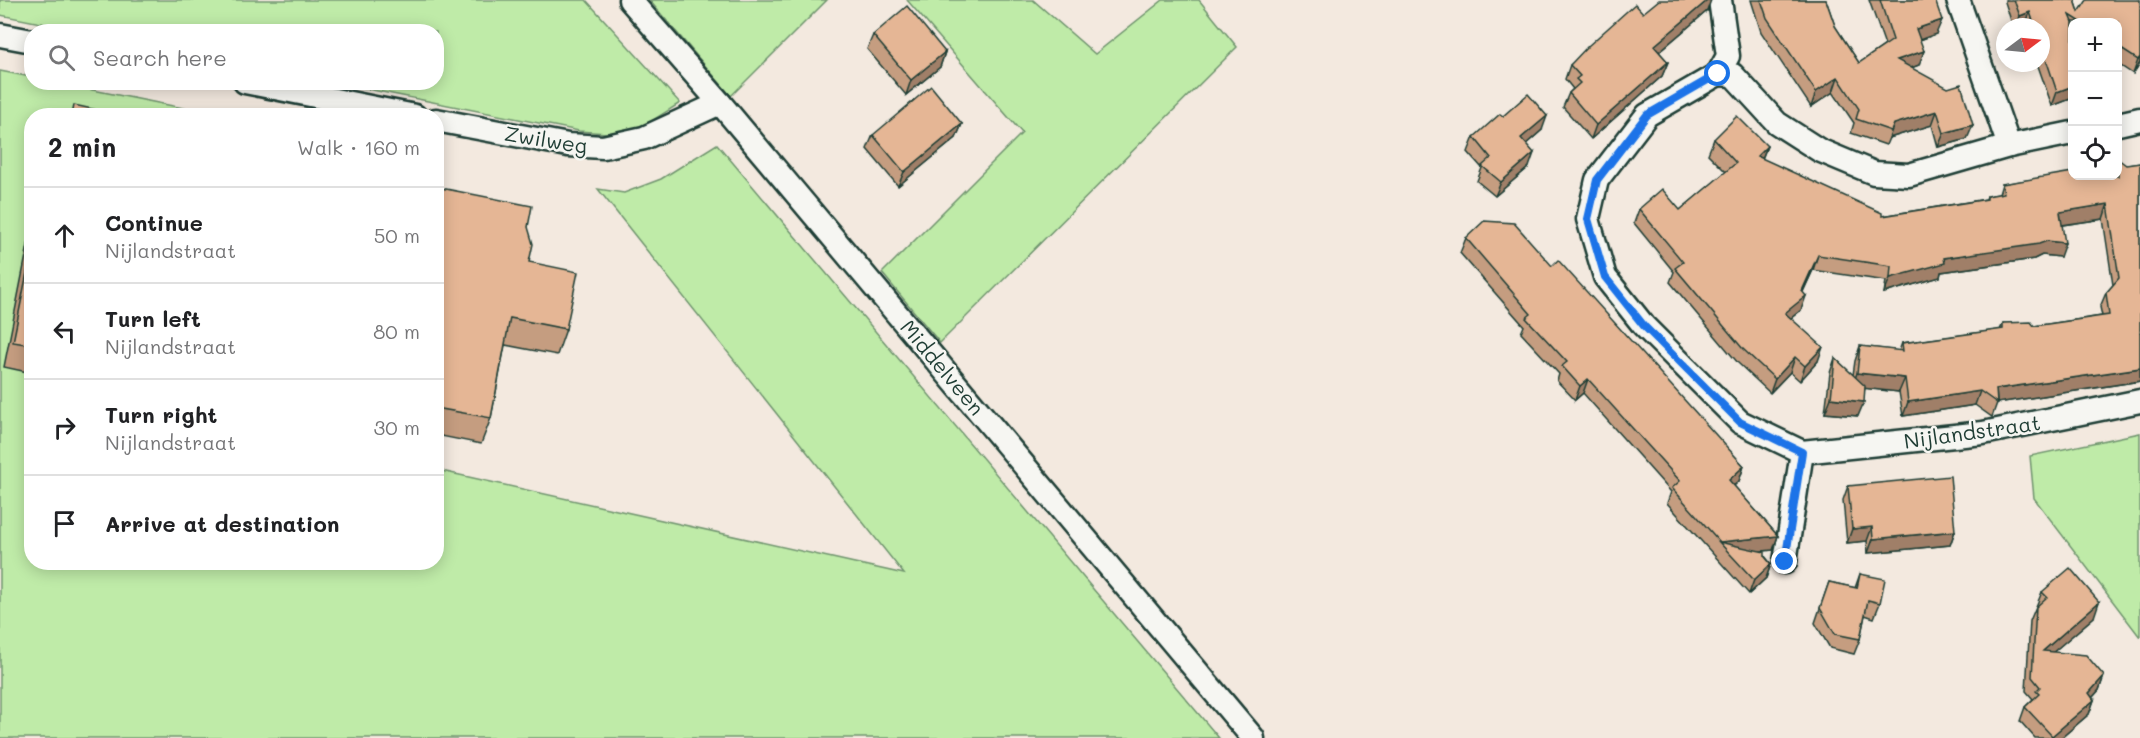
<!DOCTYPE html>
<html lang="en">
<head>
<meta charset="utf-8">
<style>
	:root { --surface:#fff; --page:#f2f2f2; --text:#202124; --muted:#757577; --line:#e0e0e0 }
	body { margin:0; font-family:Mali,sans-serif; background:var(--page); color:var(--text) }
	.controls { position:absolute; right:18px; top:18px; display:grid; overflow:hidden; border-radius:12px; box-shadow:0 3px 15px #0003 }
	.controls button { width:54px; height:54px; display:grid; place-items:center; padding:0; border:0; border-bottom:2px solid var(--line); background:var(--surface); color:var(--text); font:30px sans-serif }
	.compass { position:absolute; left:1996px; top:18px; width:54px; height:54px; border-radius:50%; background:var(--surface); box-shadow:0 3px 15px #0003; rotate:74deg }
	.stop { position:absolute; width:18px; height:18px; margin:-14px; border:4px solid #1a73e8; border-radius:50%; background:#fff }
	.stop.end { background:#1a73e8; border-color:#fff; box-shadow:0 2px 6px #0008 }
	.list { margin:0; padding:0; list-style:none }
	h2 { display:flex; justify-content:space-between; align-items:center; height:78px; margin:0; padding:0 24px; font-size:26px }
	h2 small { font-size:20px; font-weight:400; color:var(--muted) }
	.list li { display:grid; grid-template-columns:39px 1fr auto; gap:18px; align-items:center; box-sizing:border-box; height:96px; padding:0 24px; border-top:2px solid var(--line) }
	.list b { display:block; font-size:22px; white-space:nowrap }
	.list p { margin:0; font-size:20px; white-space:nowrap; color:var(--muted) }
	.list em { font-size:20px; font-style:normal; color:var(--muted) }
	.icon { flex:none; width:33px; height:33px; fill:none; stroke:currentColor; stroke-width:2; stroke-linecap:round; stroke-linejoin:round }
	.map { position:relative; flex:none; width:2140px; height:738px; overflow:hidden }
	.search { position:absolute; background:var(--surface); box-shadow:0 3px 15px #0003; left:24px; top:24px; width:420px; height:66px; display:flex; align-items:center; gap:15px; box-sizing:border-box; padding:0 21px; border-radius:24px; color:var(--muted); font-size:22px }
	.panel { position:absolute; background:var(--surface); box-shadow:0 3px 15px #0003; left:24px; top:108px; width:420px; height:462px; border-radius:24px }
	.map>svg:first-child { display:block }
</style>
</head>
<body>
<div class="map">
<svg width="2140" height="738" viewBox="0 0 2140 738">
	<rect width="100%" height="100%" fill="#f3e9df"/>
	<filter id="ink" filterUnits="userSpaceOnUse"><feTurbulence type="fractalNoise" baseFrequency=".0167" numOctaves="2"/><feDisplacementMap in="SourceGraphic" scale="12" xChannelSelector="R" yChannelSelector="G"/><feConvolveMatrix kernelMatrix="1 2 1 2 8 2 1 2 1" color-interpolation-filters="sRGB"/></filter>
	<g filter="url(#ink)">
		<g fill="#bfeba8" stroke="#6f946e" stroke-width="1.5">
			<path d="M 0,0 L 586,0 L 680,103 C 634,132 633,136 579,131 L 337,83 L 436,82 L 436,32 L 81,31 L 0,15 Z"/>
			<path d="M 649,0 L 827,0 L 731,96 Z"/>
			<path d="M 907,0 L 1033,0 L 1095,54 L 1163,0 L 1199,0 L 1237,47 L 940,343 L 882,273 L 1022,133 Z"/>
			<path d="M 0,71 L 31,77 L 32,82 L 58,83 L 213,114 L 32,116 L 32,562 L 436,562 L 437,470 L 904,574 L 598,189 L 624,193 L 661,179 L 717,144 L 1219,738 L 0,738 Z"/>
			<path d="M 2140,433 L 2140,637 L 2034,498 L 2030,456 Z"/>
		</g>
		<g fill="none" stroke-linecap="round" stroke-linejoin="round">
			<defs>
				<g id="minor">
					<path d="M 630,0 L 720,103 L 1253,738"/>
					<path d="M 1720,0 L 1728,56 L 1718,74 L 1647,115 L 1597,180 L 1588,219 L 1605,277 L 1644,326 L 1740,422 L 1802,452 L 1983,433 L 2140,401"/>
					<path d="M 1958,0 L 2009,146"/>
					<path d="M 0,35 L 32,41"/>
					<path d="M 1718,74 L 1733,75 L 1777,123 L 1819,150 L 1874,173 L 1909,175 L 2009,146 L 2072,133"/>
					<path d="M 245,82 L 415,116"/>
					<path d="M 436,120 L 568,145 L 603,147 L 644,138 L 720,103"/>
					<path d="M 2118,124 L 2140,119"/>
					<path d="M 1785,562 L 1802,452"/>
				</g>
			</defs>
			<use href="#minor" stroke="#1f3d34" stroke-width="27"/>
			<use href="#minor" stroke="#f6f6f2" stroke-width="22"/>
		</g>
		<g fill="#c59d80" stroke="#1f3d34" stroke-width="1.5">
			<path d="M 1751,0 L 1826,0 L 1835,26 L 1859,63 L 1885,45 L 1869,0 L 1935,0 L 1936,34 L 1920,40 L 1919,65 L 1911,68 L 1967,139 L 1938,147 L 1932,125 L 1889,138 L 1886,145 L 1851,133 L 1854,123 L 1833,92 L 1811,107 L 1761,32 Z"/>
			<path d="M 2005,0 L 2075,0 L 2079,12 L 2140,0 L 2140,63 L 2133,74 L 2118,64 L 2118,22 L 2073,22 L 2073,98 L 2052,106 L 2037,63 L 2041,63 L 2041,27 L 2013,27 L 2005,2 Z"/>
			<path d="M 1707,11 L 1659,52 L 1668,62 L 1662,76 L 1591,139 L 1563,107 L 1569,93 L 1573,89 L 1565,79 L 1570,65 L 1643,13 Z"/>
			<path d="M 873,35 L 945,52 L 940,67 L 906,95 L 867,49 Z"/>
			<path d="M 1503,116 L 1542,130 L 1526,144 L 1529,167 L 1495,196 L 1477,181 L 1482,168 L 1468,152 L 1474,137 Z"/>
			<path d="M 962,124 L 956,138 L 898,186 L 867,149 L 873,135 Z"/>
			<path d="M 1714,139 L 1767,146 L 1762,159 L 1882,216 L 1986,199 L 1987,196 L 1999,194 L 2002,184 L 2140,163 L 2140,381 L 1997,403 L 1992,417 L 1975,405 L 1903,416 L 1899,392 L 1865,388 L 1858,416 L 1825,413 L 1830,373 L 1835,358 L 1853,375 L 1855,361 L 1860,346 L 1899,351 L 1902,343 L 2000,330 L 2003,323 L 2034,326 L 2102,316 L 2100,307 L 2106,293 L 2113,285 L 2103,219 L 2062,225 L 2060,257 L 2042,255 L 2034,259 L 1941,272 L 1940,277 L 1884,293 L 1886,281 L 1813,270 L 1803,292 L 1801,310 L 1791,318 L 1818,361 L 1800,381 L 1790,372 L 1770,393 L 1738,363 L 1670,282 L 1674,272 L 1634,223 L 1639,209 L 1680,210 L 1726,172 L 1708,154 Z"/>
			<path d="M 436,187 L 528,227 L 529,262 L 566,329 L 557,355 L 505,345 L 491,418 L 481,444 L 436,435 Z"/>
			<path d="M 32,225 L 32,373 L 4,367 Z"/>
			<path d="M 1466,238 L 1552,266 L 1744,466 L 1739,481 L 1734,486 L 1778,536 L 1773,550 L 1761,551 L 1771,564 L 1766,578 L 1749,594 L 1667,503 L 1671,492 L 1583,393 L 1575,400 L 1557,381 L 1559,374 L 1521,333 L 1524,326 L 1460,253 Z"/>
			<path d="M 1848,486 L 1955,531 L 1950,545 L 1868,553 L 1867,541 L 1847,543 L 1843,500 Z"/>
			<path d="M 1860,574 L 1880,603 L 1874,618 L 1865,615 L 1860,639 L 1854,654 L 1830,648 L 1815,623 L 1829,582 L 1855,588 Z"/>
			<path d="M 2042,592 L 2094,617 L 2053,652 L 2104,676 L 2099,690 L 2092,698 L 2094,700 L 2089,714 L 2061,738 L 2035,738 L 2020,721 L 2025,707 L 2033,699 L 2026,691 L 2030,621 Z"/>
		</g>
		<g fill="#a07f68" stroke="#1f3d34" stroke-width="1.5">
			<path d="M 1708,0 L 1711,0 L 1707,11 L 1648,61 L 1654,46 Z"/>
			<path d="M 2030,12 L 2025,27 L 2016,27 L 2020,16 Z"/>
			<path d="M 1942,20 L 1936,34 L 1911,43 L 1916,29 Z"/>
			<path d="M 1924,51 L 1919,65 L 1892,75 L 1897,60 Z"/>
			<path d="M 945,52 L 940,67 L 906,95 L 911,80 Z"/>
			<path d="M 2140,57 L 2140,63 L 2133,74 L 2138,60 Z"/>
			<path d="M 1668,62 L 1662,76 L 1591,139 L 1596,125 Z"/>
			<path d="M 1838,77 L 1833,92 L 1811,107 L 1816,92 Z"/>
			<path d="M 2073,86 L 2073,98 L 2052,106 L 2057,92 Z"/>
			<path d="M 1937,111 L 1932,125 L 1889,138 L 1894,124 Z"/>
			<path d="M 1547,116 L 1542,130 L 1516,153 L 1521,138 Z"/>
			<path d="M 962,124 L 956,138 L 898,186 L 904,172 Z"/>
			<path d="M 1973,125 L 1967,139 L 1938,147 L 1944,133 Z"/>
			<path d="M 1767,146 L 1761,161 L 1757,156 Z"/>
			<path d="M 1534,153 L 1529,167 L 1495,196 L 1501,182 Z"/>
			<path d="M 2108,204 L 2103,219 L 2055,226 L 2060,212 Z"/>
			<path d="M 2047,241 L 2065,243 L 2060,257 L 2042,255 L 2034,259 L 1941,272 L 1940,277 L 1884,293 L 1890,278 L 1944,258 Z"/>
			<path d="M 1818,255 L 1813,270 L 1798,302 L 1806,296 L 1801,310 L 1780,327 L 1785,313 L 1802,291 Z"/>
			<path d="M 1823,347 L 1818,361 L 1800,381 L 1805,366 Z"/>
			<path d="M 1795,357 L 1790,372 L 1770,393 L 1775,379 Z"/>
			<path d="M 2140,368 L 2140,381 L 1997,403 L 1996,389 Z"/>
			<path d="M 1857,373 L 1905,378 L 1899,392 L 1852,387 Z"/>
			<path d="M 1588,379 L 1583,393 L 1575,400 L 1580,386 Z"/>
			<path d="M 1980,391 L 1975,405 L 1903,416 L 1908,402 Z"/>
			<path d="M 1831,398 L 1864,402 L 1858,416 L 1825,413 Z"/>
			<path d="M 1744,466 L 1739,481 L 1723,495 L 1729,480 Z"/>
			<path d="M 1872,527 L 1867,541 L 1847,543 L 1852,529 Z"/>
			<path d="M 1955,531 L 1950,545 L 1868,553 L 1873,539 Z"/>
			<path d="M 1778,536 L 1773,550 L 1731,554 L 1720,542 Z"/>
			<path d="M 1771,564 L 1766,578 L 1749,594 L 1754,580 Z"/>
			<path d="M 2099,602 L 2094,617 L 2037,666 L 2043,651 Z"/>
			<path d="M 2104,676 L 2099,690 L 2083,708 L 2089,693 Z"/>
			<path d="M 2094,700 L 2089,714 L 2061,738 L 2051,738 L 2052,736 Z"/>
		</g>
		<g fill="#e5b695" stroke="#1f3d34" stroke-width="1.5">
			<path d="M 1659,0 L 1708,0 L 1654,46 L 1668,62 L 1596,125 L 1569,93 L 1580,83 L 1576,79 L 1580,76 L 1570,65 L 1588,46 L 1635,4 L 1643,13 Z"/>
			<path d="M 1761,0 L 1826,0 L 1835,26 L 1859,63 L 1893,40 L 1880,0 L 1935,0 L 1942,20 L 1916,29 L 1924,51 L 1897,60 L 1948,88 L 1961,84 L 1973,125 L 1944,133 L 1937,111 L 1894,124 L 1891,131 L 1856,119 L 1859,109 L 1838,77 L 1816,92 L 1767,18 Z"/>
			<path d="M 2014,0 L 2075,0 L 2079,12 L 2087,0 L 2140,0 L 2140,57 L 2138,60 L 2118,47 L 2118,22 L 2081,22 L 2070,15 L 2073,22 L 2073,86 L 2057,92 L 2041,44 L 2041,27 L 2035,27 L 2030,12 L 2020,16 Z"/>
			<path d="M 907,6 L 945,52 L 911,80 L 873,35 Z"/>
			<path d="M 931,86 L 962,124 L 904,172 L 873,135 Z"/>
			<path d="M 1528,94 L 1547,116 L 1521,138 L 1534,153 L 1501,182 L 1482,166 L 1491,158 L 1474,137 L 1500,114 L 1503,116 Z"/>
			<path d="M 74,105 L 106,112 L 105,116 L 72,116 Z"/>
			<path d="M 1737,116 L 1767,146 L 1757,156 L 1882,213 L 1882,216 L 1987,199 L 1987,196 L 2004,193 L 2002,184 L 2073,172 L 2073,176 L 2118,176 L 2118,159 L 2126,165 L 2140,163 L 2140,368 L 1996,389 L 1997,403 L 1980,391 L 1908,402 L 1905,378 L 1857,373 L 1860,346 L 1903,351 L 1902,343 L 2003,329 L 2003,323 L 2031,322 L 2034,326 L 2109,315 L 2106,293 L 2119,278 L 2108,204 L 2060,212 L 2065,243 L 2047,241 L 2039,244 L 1944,258 L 1945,263 L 1890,278 L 1891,266 L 1818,255 L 1802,291 L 1806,296 L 1785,313 L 1823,347 L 1805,366 L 1795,357 L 1775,379 L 1743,349 L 1675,268 L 1683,262 L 1639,209 L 1662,189 L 1680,210 L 1736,163 L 1714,139 Z"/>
			<path d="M 436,187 L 532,206 L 528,227 L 533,244 L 529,262 L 578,272 L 566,329 L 510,318 L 491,418 L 436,408 Z"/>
			<path d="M 1484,221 L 1514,223 L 1552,266 L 1558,260 L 1744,466 L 1729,480 L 1778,536 L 1720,542 L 1672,488 L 1680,481 L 1588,379 L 1580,386 L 1562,366 L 1567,362 L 1526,318 L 1531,314 L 1466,238 Z"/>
			<path d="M 32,248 L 32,345 L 13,342 Z"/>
			<path d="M 1835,358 L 1865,386 L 1864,402 L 1831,398 Z"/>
			<path d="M 1950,476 L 1955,531 L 1873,539 L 1872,527 L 1852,529 L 1848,486 Z"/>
			<path d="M 1719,542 L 1765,552 L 1765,557 L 1771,564 L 1754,580 Z"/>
			<path d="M 2070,568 L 2099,602 L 2043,651 L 2086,655 L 2104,676 L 2089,693 L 2094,700 L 2052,736 L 2025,707 L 2039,694 L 2036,691 L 2040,687 L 2032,677 L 2036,607 L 2047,597 L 2042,592 Z"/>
			<path d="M 1860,574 L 1885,579 L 1880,603 L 1868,600 L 1860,639 L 1835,634 L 1820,608 L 1829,582 L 1857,588 Z"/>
		</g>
	</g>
	<g fill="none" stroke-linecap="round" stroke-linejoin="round" filter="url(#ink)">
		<path stroke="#1a73e8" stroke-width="8" d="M 1718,74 L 1647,115 L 1597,180 L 1588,219 L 1605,277 L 1644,326 L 1740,422 L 1802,452 L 1785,562"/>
	</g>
	<g text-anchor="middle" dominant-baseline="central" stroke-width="5" stroke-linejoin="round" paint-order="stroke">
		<g font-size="21" fill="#1f3d34" stroke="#f6f6f2">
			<text transform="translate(546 139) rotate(9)">Zwilweg</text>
			<text transform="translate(943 367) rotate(50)">Middelveen</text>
			<text transform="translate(1972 431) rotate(-8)">Nijlandstraat</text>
		</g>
	</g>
</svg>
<div class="controls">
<button>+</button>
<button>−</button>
<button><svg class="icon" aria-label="locate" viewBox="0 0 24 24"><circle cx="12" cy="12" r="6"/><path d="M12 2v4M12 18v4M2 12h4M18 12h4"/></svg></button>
</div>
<svg class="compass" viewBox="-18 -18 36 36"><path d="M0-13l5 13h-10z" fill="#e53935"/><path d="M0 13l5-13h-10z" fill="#757577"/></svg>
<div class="stop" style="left:1718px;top:74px"></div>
<div class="stop end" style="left:1785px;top:562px"></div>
<div class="search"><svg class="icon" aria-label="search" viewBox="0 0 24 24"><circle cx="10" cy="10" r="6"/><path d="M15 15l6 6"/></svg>Search here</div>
<section class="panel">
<h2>2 min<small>Walk · 160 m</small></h2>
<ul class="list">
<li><svg class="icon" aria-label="ahead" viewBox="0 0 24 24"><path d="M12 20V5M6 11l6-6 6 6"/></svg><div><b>Continue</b><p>Nijlandstraat</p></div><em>50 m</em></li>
<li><svg class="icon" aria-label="left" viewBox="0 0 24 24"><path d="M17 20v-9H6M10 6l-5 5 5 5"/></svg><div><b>Turn left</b><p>Nijlandstraat</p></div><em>80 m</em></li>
<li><svg class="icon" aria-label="right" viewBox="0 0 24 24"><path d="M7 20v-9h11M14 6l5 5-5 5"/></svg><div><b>Turn right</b><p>Nijlandstraat</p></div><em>30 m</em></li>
<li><svg class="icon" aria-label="arrive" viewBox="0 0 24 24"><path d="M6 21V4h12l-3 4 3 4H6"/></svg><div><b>Arrive at destination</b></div></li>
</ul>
</section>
</div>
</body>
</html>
